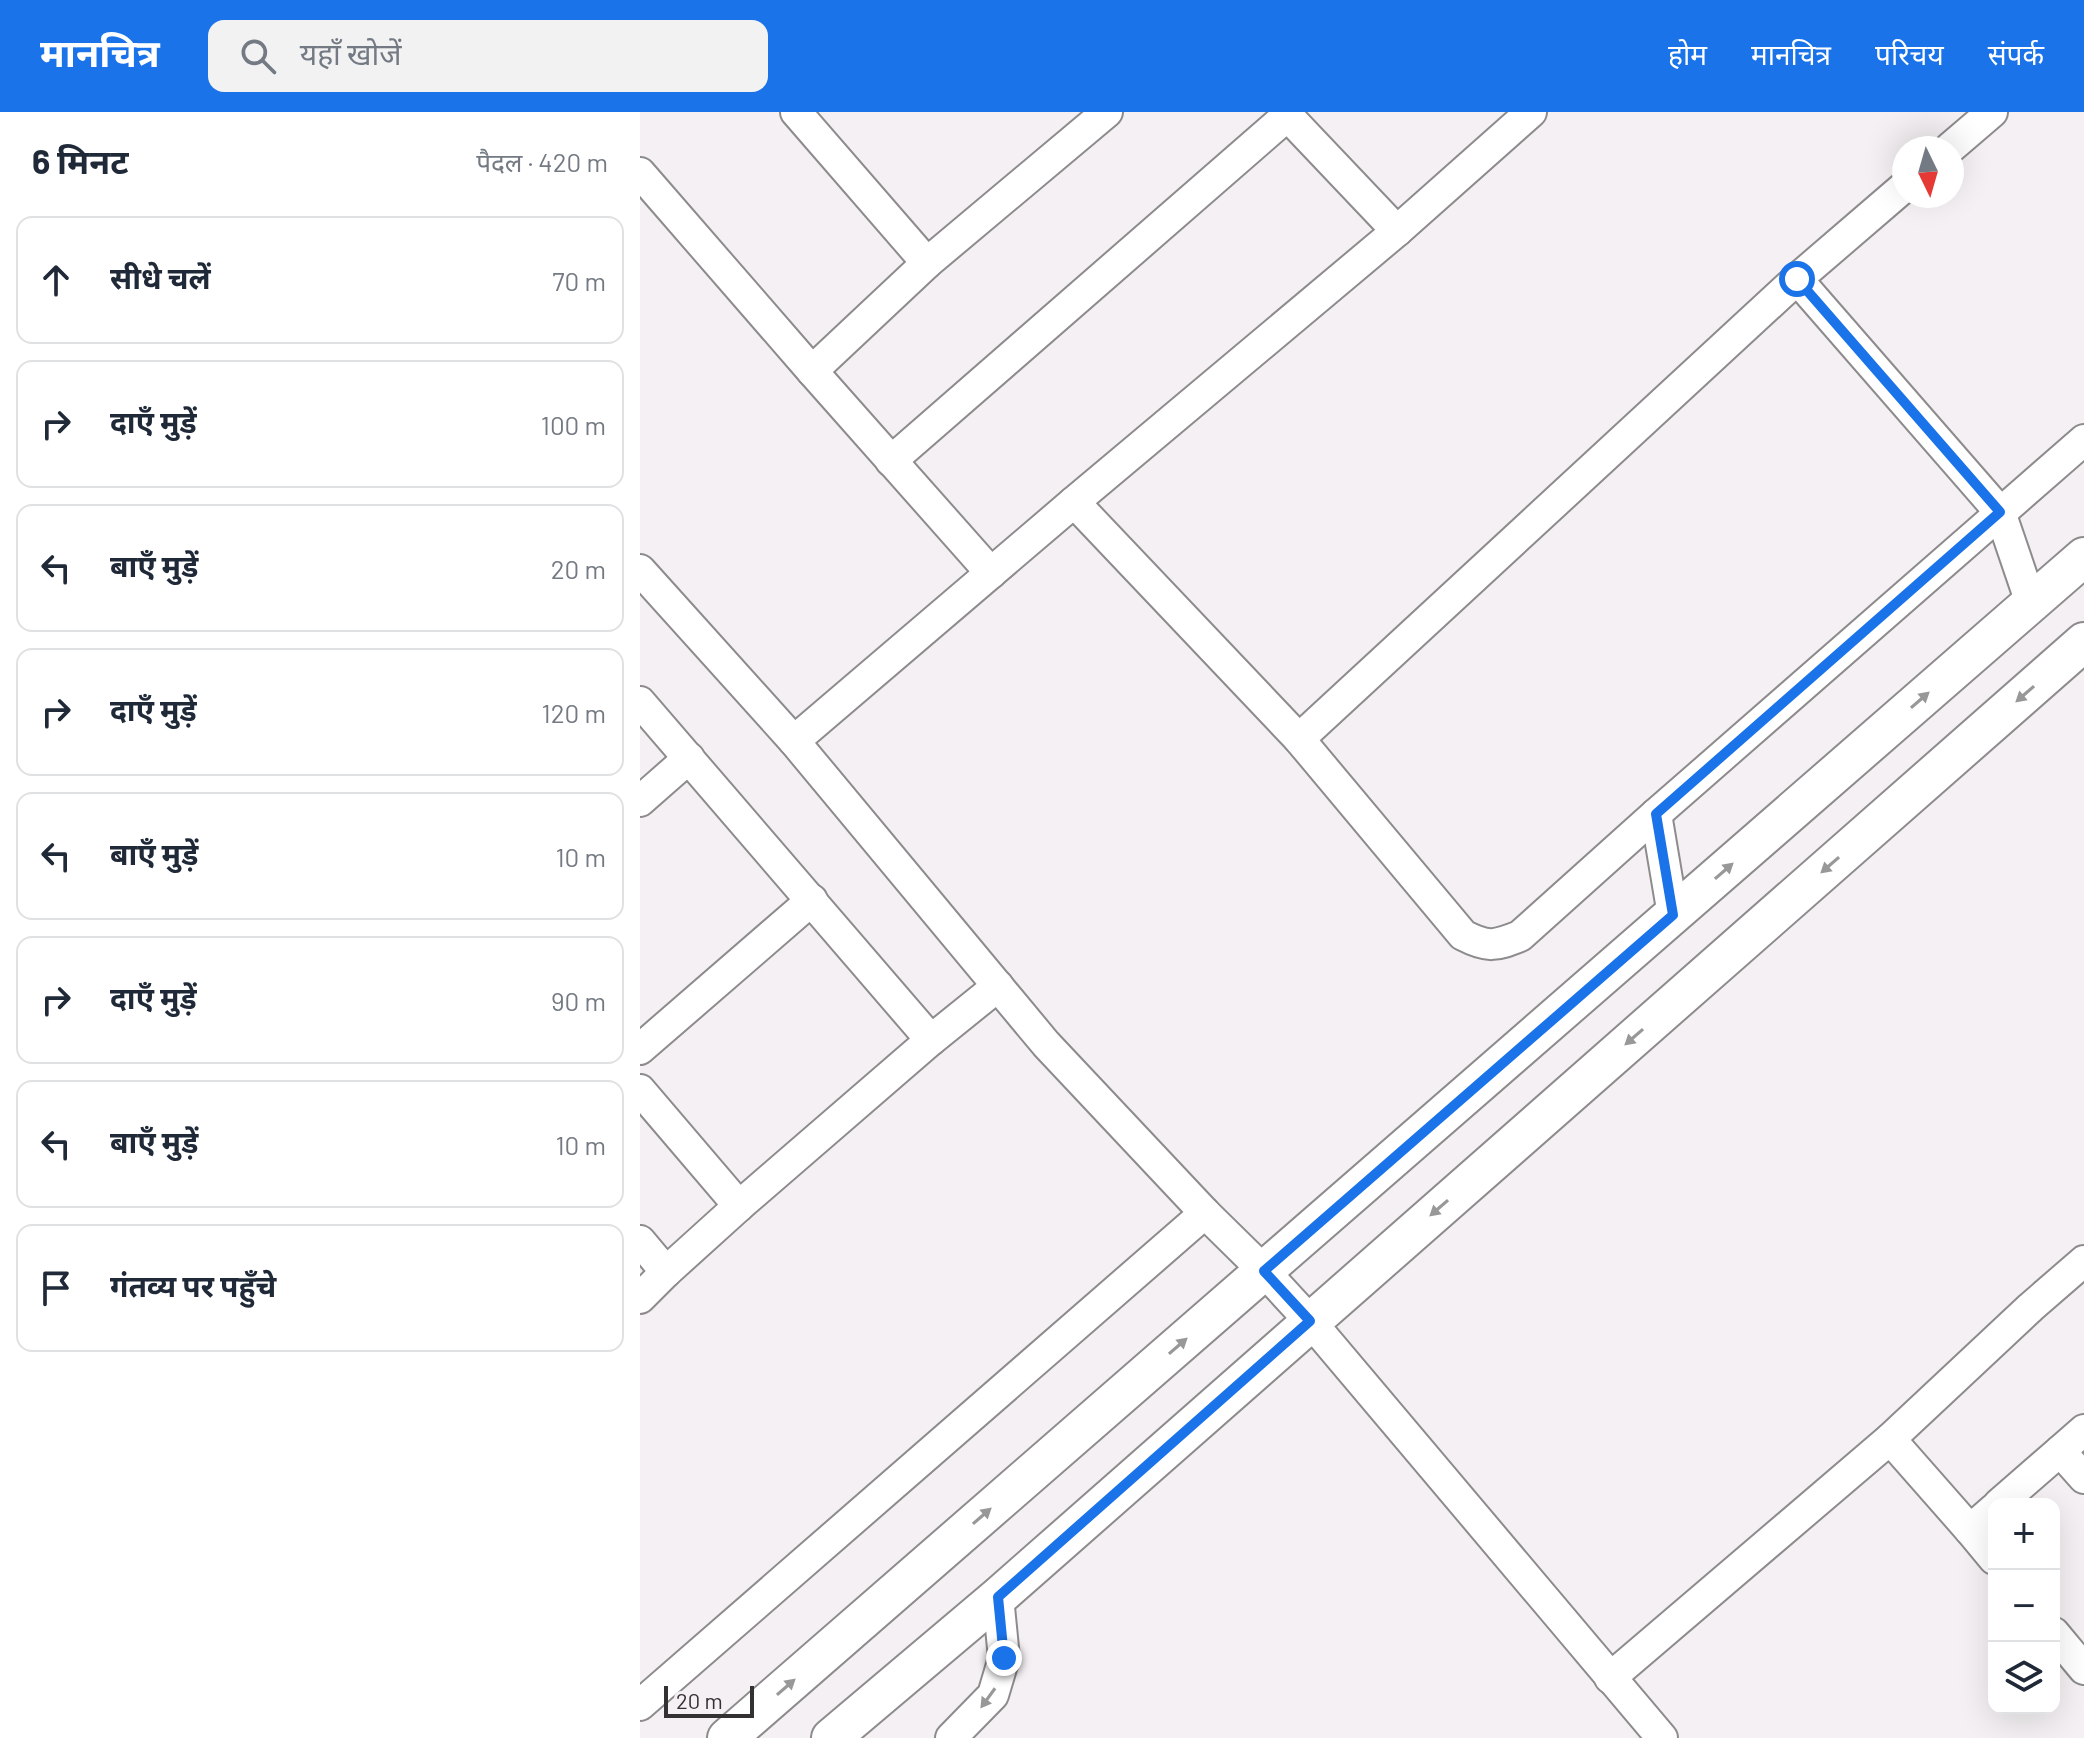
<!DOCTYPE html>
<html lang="hi">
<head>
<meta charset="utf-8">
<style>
	:root { --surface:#fff; --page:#f2f2f3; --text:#1f2937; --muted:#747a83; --line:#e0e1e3; --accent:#1a73e8 }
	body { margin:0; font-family:Barlow,"Noto Sans Devanagari",sans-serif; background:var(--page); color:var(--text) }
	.controls { position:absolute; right:24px; bottom:24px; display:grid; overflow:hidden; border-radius:16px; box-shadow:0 8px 32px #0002 }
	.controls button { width:72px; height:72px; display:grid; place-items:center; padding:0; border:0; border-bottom:2px solid var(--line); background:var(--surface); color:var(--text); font:40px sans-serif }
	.compass { position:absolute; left:1252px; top:24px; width:72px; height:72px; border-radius:50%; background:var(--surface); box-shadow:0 8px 32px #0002; rotate:175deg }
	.scale { position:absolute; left:24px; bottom:20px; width:90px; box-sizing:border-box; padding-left:8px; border:4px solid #333132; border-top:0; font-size:22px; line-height:28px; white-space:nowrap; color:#333132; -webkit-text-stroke:6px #f4f0f3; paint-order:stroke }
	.stop { position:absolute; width:24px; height:24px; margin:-18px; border:6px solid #1a73e8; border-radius:50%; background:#fff }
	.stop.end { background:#1a73e8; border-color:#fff; box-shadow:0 2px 8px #0008 }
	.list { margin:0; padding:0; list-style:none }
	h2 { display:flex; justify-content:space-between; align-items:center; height:104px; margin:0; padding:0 32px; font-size:34px }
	h2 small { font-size:26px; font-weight:400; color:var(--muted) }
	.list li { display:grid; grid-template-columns:52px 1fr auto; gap:24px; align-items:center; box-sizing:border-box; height:128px; margin:0 16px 16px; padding:0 16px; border:2px solid var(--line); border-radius:16px }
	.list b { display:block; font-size:30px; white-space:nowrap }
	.list em { font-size:26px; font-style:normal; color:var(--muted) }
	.icon { flex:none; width:44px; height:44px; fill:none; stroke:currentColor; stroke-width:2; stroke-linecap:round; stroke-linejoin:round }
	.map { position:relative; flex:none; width:1444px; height:1626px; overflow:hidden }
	header { display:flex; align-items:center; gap:48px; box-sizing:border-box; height:112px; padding:0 40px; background:var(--accent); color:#fff }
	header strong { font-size:38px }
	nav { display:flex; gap:44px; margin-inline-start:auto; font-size:28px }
	.search { width:560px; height:72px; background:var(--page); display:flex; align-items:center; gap:20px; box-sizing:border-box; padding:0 28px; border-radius:16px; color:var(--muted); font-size:30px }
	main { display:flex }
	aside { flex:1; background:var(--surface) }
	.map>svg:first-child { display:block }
</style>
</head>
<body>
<header>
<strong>मानचित्र</strong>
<div class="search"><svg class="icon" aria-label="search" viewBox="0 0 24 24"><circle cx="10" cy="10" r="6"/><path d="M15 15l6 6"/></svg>यहाँ खोजें</div>
<nav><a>होम</a><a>मानचित्र</a><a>परिचय</a><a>संपर्क</a></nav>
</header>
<main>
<aside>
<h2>6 मिनट<small>पैदल · 420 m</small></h2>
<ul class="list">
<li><svg class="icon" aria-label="ahead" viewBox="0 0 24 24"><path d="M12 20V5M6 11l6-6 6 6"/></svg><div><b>सीधे चलें</b></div><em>70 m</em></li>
<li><svg class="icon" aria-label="right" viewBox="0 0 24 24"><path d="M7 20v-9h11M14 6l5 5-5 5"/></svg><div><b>दाएँ मुड़ें</b></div><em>100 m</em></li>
<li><svg class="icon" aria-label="left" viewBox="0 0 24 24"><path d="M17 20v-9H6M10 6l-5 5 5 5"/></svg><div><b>बाएँ मुड़ें</b></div><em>20 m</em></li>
<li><svg class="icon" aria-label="right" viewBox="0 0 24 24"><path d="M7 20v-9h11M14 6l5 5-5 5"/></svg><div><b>दाएँ मुड़ें</b></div><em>120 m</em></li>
<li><svg class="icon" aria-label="left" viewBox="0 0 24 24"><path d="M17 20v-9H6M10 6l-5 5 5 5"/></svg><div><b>बाएँ मुड़ें</b></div><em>10 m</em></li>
<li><svg class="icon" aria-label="right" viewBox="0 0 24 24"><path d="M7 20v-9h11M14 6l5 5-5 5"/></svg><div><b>दाएँ मुड़ें</b></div><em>90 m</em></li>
<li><svg class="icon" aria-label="left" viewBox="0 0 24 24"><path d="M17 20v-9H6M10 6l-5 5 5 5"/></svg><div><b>बाएँ मुड़ें</b></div><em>10 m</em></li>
<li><svg class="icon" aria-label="arrive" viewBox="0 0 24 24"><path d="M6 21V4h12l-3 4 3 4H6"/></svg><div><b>गंतव्य पर पहुँचे</b></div></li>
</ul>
</aside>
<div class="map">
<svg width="1444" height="1626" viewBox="0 0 1444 1626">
	<rect width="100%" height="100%" fill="#f4f0f3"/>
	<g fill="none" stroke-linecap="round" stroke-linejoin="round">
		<defs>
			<g id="minor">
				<path d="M 156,0 L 287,151 L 467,0"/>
				<path d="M 644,0 L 757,119"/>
				<path d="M 1310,36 L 1352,0"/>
				<path d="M 0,61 L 172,259 L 351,461"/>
				<path d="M 1157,167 L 1360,400 L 1391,491"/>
				<path d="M 172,259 L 287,151"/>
				<path d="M 251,349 L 647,4"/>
				<path d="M 434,390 L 659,627 L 823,823 C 848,836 855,834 880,824 L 1016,702 L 1444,328"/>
				<path d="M 0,458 L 154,629 L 406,932 L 565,1101 L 624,1159 L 670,1209 L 1022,1626"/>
				<path d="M 0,590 L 291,928"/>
				<path d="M 659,627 L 1157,167 L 1264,75"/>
				<path d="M 154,629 L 434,390 L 757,119 L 891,0"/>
				<path d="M 0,689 L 49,646"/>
				<path d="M 1016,702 L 1033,803"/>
				<path d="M 0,937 L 172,788"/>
				<path d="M 0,978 L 99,1094 L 291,928 L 358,874"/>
				<path d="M 0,1129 L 26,1160"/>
				<path d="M 0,1186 L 26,1160 L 99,1094"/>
				<path d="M 1444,1318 L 1420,1339 L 1444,1366"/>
				<path d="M 1250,1327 L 1330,1418 L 1354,1397"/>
				<path d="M 1359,1392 L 1420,1339"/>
				<path d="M 1330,1418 L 1354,1447"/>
				<path d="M 1414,1521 L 1444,1557"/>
				<path d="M 970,1566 L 1250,1327 L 1391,1195 L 1444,1149"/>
				<path d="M 0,1593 L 565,1101"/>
				<path d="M 311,1626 L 353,1583 L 364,1546 L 358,1485"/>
			</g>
			<g id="major">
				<path d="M 87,1626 L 1444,445"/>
				<path d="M 191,1626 L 358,1485 L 1444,530"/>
			</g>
		</defs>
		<use href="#minor" stroke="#8e8b8d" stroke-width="34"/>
		<use href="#major" stroke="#8e8b8d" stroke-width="42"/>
		<use href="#minor" stroke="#fff" stroke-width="30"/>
		<use href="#major" stroke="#fff" stroke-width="38"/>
	</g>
	<defs><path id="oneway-solid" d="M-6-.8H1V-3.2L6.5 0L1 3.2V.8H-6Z" transform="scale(2)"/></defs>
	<g fill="#999898">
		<use href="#oneway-solid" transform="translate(1385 582) rotate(139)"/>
		<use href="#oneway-solid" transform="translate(1280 588) rotate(-41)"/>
		<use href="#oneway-solid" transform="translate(1190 753) rotate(139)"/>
		<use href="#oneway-solid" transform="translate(1084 759) rotate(-41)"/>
		<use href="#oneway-solid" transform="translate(994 925) rotate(139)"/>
		<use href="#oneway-solid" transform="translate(799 1096) rotate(139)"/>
		<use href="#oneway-solid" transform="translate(538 1234) rotate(-41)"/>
		<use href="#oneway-solid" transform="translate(342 1404) rotate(-41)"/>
		<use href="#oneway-solid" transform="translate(146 1575) rotate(-41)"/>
		<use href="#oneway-solid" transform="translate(348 1586) rotate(126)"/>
	</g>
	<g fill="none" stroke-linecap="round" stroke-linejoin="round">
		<path stroke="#1a73e8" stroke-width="10" d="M 364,1546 L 358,1485 L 670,1209 L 624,1159 L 1033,803 L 1016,702 L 1360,400 L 1157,167"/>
	</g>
</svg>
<div class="controls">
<button>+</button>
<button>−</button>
<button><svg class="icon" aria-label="layers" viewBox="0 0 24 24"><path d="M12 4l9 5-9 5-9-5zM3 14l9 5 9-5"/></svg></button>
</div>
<svg class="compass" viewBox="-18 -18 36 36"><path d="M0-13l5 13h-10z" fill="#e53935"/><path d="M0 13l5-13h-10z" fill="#747a83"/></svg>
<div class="scale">20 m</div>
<div class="stop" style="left:1157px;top:167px"></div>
<div class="stop end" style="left:364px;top:1546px"></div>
</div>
</main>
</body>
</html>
